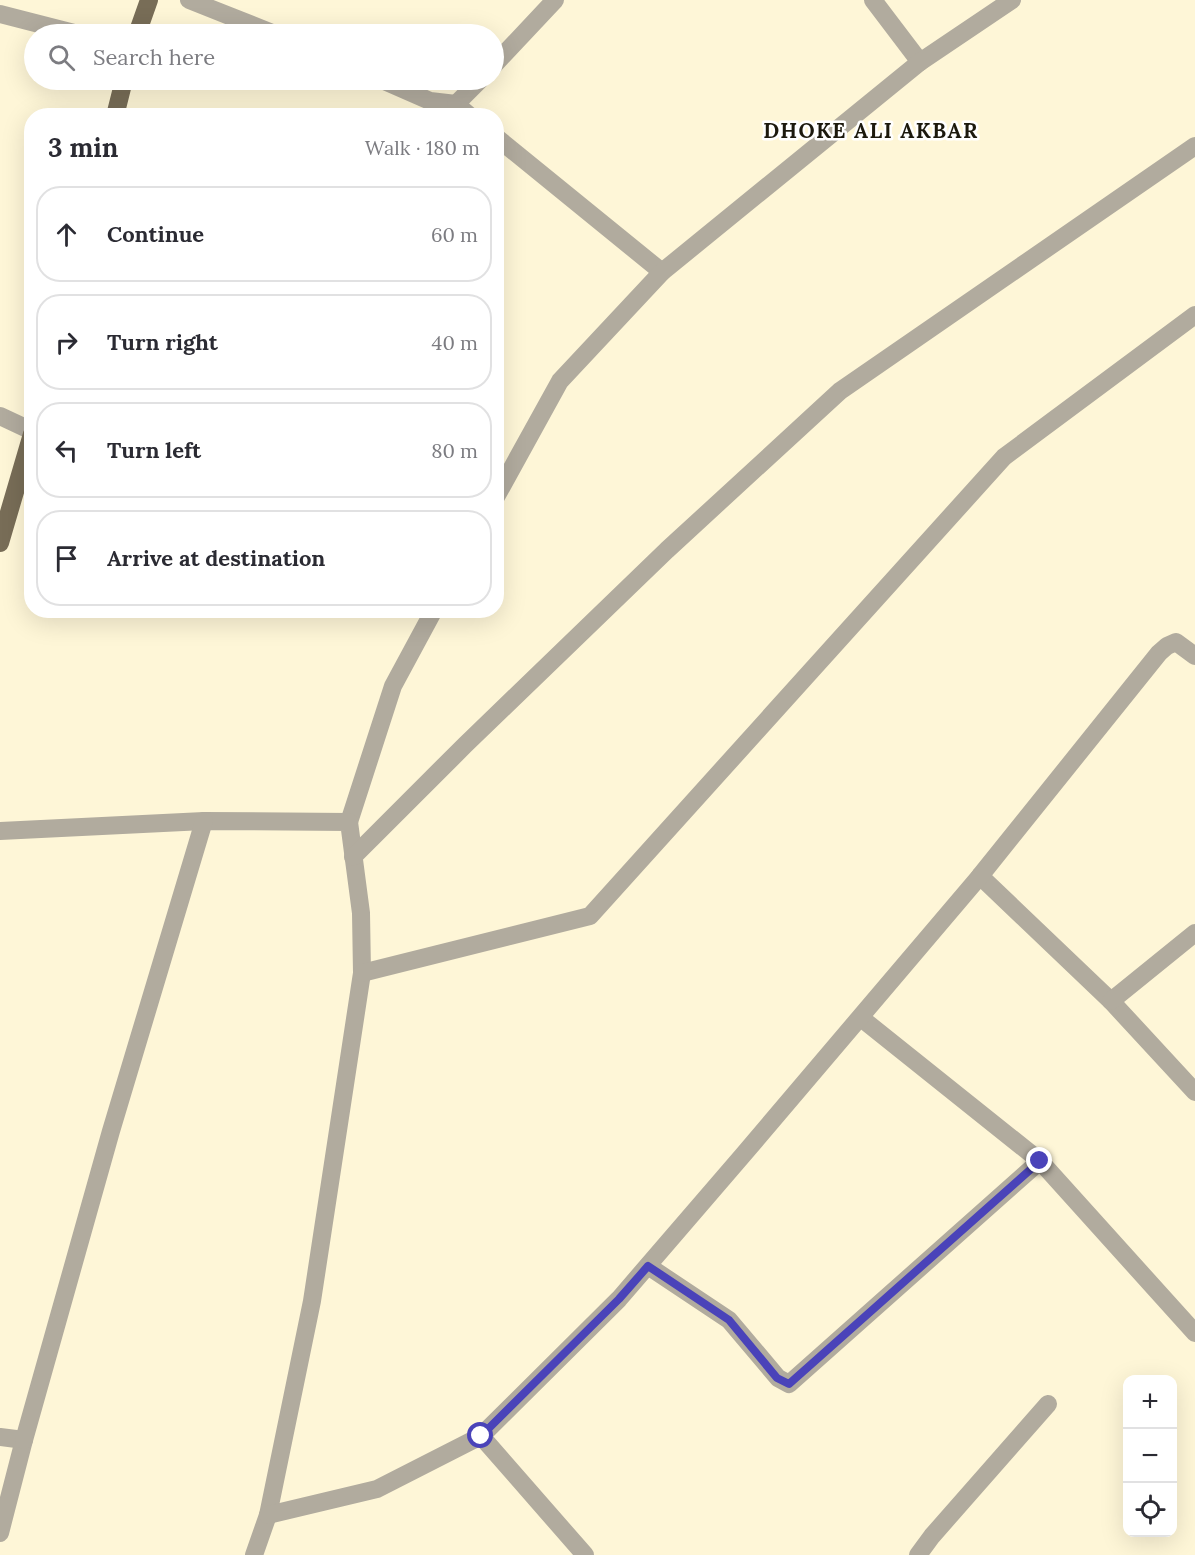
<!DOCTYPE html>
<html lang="en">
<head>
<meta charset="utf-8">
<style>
	:root { --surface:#fff; --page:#f2f2f3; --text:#2b2b33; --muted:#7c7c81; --line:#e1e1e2 }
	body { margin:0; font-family:Lora,serif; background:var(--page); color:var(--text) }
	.controls { position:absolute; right:18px; bottom:18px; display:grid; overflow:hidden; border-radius:12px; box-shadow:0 6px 24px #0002 }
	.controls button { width:54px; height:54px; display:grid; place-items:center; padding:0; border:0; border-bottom:2px solid var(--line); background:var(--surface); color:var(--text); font:30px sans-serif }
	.stop { position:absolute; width:18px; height:18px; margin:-14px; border:4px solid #4a43b9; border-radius:50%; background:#fff }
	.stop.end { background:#4a43b9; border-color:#fff; box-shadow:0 2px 6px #0008 }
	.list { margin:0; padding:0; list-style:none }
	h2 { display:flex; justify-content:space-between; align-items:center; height:78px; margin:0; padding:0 24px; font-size:26px }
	h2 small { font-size:20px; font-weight:400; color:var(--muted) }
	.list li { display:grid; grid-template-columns:39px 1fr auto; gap:18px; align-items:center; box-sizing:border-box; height:96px; margin:0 12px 12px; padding:0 12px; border:2px solid var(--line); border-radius:24px }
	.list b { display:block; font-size:22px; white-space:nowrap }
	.list em { font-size:20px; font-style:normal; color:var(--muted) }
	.icon { flex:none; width:33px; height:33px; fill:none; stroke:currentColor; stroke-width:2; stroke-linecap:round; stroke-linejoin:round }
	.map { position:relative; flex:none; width:1195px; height:1555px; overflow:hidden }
	.search { position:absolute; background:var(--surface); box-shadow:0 6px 24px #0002; left:24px; top:24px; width:480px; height:66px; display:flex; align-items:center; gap:15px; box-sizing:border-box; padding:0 21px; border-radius:33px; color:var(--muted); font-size:22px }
	.panel { position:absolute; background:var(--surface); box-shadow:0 6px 24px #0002; left:24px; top:108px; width:480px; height:510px; border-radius:24px }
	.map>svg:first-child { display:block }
</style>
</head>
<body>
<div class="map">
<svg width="1195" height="1555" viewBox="0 0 1195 1555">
	<rect width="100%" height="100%" fill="#fef6d7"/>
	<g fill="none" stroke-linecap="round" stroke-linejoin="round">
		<g stroke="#b1ab9e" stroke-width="18">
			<path d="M 189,0 L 275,34"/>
			<path d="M 873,0 L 920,62"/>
			<path d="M 0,14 L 78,34"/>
			<path d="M 494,65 L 555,0"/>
			<path d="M 382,80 L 430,101 L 456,104 L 470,116"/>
			<path d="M 456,104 L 480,80"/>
			<path d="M 496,137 L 662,272"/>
			<path d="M 0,416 L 32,431"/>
			<path d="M 496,497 L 560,381 L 662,272 L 920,62 L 1012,0"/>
			<path d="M 349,822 L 393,686 L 434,610"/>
			<path d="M 0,831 L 204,821 L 349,822 L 361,913 L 362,973 L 312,1301 L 268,1515 L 254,1555"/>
			<path d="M 353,857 L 465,745 L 667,550 L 840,391 L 1195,146"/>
			<path d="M 980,876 L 1111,1001 L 1195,1092"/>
			<path d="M 362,973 L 590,916 L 1004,457 L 1195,315"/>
			<path d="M 1111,1001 L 1195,933"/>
			<path d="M 861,1018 L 1040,1161 L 1195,1333"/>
			<path d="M 648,1266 L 729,1320 L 778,1378 L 789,1384 L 1040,1161"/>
			<path d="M 481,1436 L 585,1555"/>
			<path d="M 0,1437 L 24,1440 L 0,1533"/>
			<path d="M 24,1440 L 111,1131 L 204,821"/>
			<path d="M 268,1515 L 377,1489 L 481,1436 L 619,1299 L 743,1155 L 980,876 L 1159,653 L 1167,646 L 1176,642 L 1195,656"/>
			<path d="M 918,1555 L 932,1536 L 1048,1404"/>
		</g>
		<g stroke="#786d57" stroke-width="18">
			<path d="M 137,34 L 149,0"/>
			<path d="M 115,116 L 124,80"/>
			<path d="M 0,543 L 32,434"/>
		</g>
	</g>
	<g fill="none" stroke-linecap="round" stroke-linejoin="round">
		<path stroke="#4a43b9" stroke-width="8" d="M 481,1436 L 619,1299 L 648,1266 L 729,1320 L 777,1378 L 789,1384 L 1040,1161"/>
	</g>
	<g text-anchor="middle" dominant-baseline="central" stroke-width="5" stroke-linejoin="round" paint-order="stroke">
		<g font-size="21" font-weight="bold" letter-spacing="1.5" fill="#1c190d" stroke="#fff">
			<text x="871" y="130">DHOKE ALI AKBAR</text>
		</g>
	</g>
</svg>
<div class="controls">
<button>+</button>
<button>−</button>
<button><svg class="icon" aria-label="locate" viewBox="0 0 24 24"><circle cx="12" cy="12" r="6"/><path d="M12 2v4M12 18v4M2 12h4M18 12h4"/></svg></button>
</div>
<div class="stop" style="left:481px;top:1436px"></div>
<div class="stop end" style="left:1040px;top:1161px"></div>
<div class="search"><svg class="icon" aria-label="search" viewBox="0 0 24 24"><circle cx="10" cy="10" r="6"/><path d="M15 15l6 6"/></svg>Search here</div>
<section class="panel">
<h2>3 min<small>Walk · 180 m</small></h2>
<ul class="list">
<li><svg class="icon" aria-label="ahead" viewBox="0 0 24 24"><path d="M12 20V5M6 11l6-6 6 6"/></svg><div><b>Continue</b></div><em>60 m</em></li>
<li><svg class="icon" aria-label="right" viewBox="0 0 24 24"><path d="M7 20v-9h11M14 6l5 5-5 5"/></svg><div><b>Turn right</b></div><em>40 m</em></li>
<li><svg class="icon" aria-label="left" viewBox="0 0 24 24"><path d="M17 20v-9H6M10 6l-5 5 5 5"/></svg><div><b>Turn left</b></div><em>80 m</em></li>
<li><svg class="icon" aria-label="arrive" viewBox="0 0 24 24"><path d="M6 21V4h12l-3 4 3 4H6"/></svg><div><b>Arrive at destination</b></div></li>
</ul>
</section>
</div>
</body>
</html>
